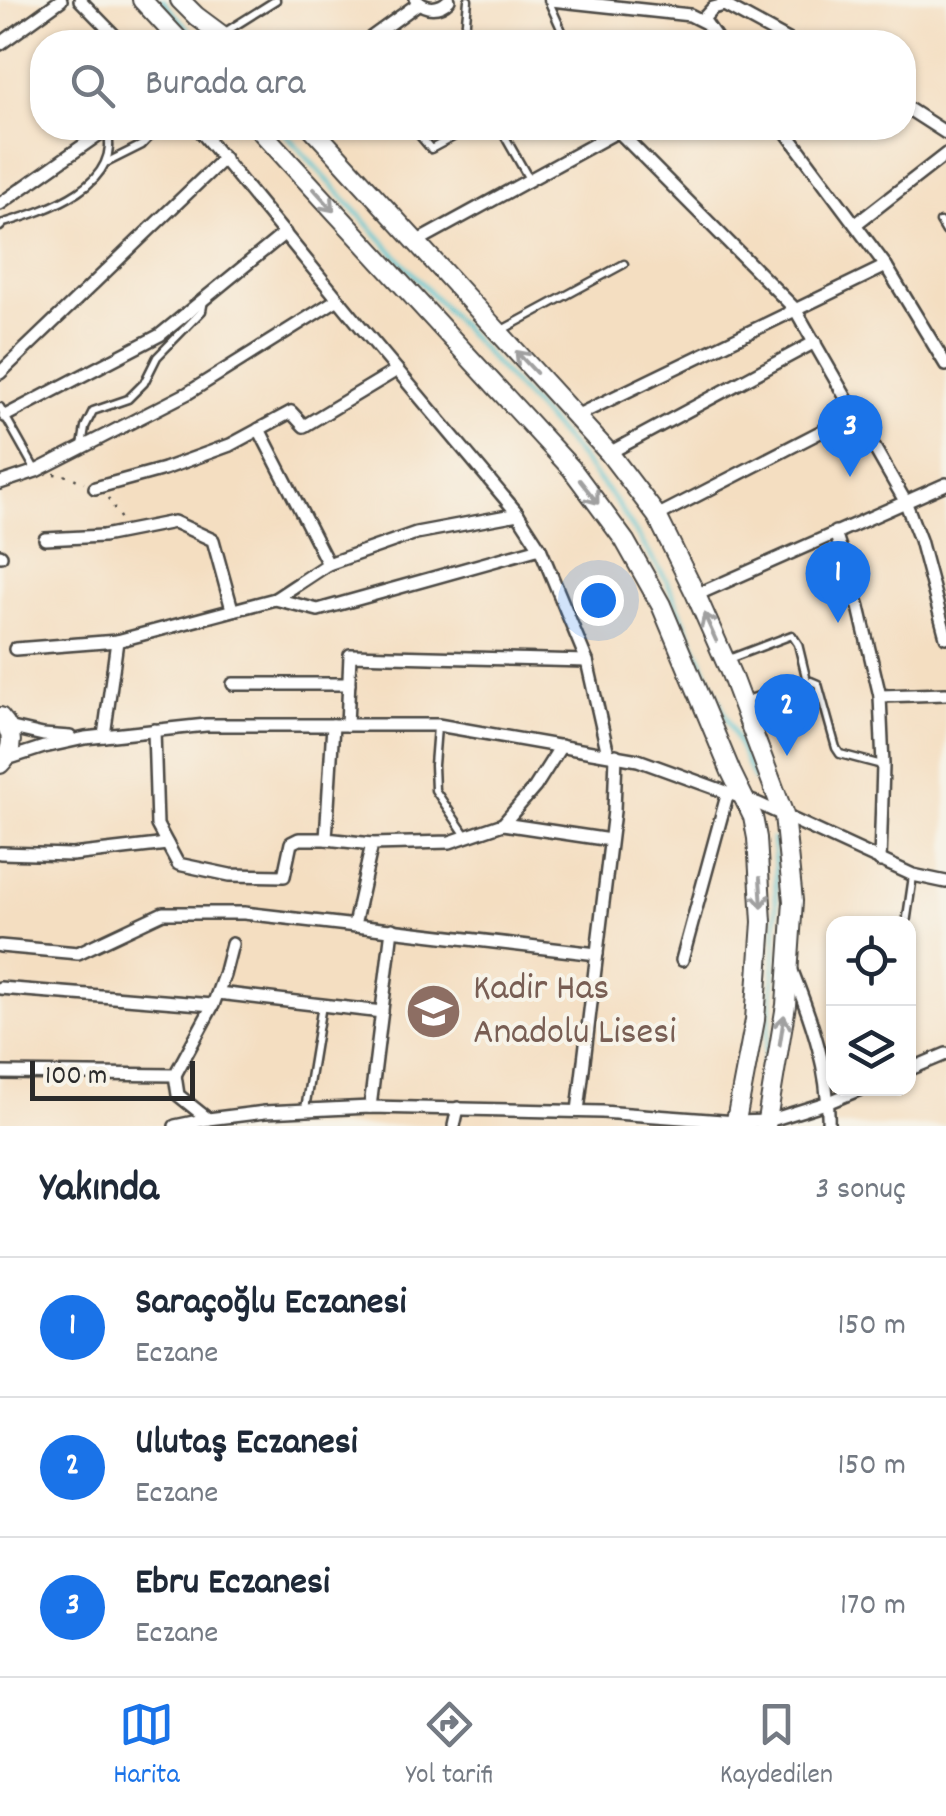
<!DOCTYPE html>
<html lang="tr">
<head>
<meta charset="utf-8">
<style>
	:root { --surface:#fff; --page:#f6f6f7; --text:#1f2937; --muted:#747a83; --line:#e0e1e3; --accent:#1a73e8 }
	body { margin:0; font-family:Dekko,sans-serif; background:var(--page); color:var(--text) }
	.controls { position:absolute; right:30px; bottom:30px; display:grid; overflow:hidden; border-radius:20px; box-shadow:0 2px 8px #0004 }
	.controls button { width:90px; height:90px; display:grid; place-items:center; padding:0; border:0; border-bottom:2px solid var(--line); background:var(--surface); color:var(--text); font:50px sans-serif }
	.scale { position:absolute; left:30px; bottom:25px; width:165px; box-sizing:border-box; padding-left:10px; border:5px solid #2b2b2b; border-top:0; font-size:28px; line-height:35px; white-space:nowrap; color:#2b2b2b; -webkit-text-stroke:8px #f7f3e8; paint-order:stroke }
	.you { position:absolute; left:598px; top:600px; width:35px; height:35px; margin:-25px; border:8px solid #fff; border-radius:50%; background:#1a73e8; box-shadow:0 0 0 15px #1a73e833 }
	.badge { display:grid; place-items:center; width:65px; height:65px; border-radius:50%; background:var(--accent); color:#fff; font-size:32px; font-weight:700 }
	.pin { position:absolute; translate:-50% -82px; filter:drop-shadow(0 2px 5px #0008) }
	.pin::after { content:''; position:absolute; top:52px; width:35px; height:30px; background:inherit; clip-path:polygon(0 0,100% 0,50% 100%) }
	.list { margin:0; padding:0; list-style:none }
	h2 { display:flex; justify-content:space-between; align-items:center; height:130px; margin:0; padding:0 40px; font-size:42px }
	h2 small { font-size:32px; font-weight:400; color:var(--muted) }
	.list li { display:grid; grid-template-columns:65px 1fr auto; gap:30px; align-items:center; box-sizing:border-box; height:140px; padding:0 40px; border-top:2px solid var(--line) }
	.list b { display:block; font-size:38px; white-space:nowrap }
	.list p { margin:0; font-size:32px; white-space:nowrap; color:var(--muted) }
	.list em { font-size:32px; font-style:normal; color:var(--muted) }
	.icon { flex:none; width:55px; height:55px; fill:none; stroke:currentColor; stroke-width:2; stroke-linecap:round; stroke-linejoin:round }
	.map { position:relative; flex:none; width:946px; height:1126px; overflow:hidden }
	.search { position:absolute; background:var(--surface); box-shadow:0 2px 8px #0004; left:30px; right:30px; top:30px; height:110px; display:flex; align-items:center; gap:25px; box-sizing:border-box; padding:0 35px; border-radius:40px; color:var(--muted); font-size:38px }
	.sheet { height:550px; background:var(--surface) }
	nav { display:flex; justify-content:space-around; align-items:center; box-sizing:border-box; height:140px; border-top:2px solid var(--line); background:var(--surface); font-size:28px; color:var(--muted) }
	nav a { display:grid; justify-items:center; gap:5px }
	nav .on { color:var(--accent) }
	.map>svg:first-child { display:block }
</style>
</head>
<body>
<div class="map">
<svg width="946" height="1126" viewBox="0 0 946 1126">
	<rect width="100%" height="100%" fill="#f7f3e8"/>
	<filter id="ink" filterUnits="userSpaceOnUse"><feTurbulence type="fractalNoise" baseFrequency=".01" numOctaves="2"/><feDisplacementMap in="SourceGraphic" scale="20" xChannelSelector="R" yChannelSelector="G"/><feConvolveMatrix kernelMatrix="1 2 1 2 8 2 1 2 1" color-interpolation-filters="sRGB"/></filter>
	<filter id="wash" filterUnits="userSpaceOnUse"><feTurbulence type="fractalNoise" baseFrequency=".0048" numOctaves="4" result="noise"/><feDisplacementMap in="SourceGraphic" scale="40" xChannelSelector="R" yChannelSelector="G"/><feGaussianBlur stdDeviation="2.25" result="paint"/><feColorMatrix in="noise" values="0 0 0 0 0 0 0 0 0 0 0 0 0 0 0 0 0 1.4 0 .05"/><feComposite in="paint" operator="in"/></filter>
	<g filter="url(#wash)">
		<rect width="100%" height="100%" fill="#f4dec1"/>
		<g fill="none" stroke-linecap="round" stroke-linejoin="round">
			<g stroke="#5cc8d4" stroke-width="4">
				<path d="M 162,0 L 201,42"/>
				<path d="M 280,128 L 576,452 L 616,502 L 667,581 L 754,780"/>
				<path d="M 758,1097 C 774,1011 781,925 773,839"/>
			</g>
		</g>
	</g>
	<g filter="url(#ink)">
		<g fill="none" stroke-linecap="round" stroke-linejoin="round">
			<defs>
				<g id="service">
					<path d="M 548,0 L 567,42"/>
					<path d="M 222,34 L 276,0"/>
					<path d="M 464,42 L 468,0"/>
					<path d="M 413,128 L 431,149 L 470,128"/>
					<path d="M 500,128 L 529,179"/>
					<path d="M 108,162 L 142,145 L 158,128"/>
					<path d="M 940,222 L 946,232"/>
					<path d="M 0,227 L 4,223 C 47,210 123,186 107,128"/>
					<path d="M 502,330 L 624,264"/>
					<path d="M 0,407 L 36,471"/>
					<path d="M 82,446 L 85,427 L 93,411 L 128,399 L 144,383 L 157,357 L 202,311 L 204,300"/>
					<path d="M 726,660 L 792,635 L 798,644 L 807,681"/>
					<path d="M 746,700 L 802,682 L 811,681 L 818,684 L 836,748 L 840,754 L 882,765"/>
					<path d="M 437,727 L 434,765 L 435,790 L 467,837"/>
					<path d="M 906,924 L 913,876"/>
					<path d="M 305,1109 L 322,1005"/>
				</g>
				<g id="minor">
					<path d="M 80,0 L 121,42"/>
					<path d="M 416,0 C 426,10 439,10 449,0"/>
					<path d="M 551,0 L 690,15 L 706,23 L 719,42"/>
					<path d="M 702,20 L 713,8 L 724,5 L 792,42"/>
					<path d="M 365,42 L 419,3"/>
					<path d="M 0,44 L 61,0"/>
					<path d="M 904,106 L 946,133"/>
					<path d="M 198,128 L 361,327 L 518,514 L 540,548 L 587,661 L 608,754"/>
					<path d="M 783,128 L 886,266 L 946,365"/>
					<path d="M 618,131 L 795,309 L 905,501 L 920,540 L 946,637"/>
					<path d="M 0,204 L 108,128"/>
					<path d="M 856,224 L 946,154"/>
					<path d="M 416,242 L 624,128"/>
					<path d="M 0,373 L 224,158"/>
					<path d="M 5,416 L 160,335 L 285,233"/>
					<path d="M 576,416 L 886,266"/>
					<path d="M 259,429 L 328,564"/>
					<path d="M 609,453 L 815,342"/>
					<path d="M 0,483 L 36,471 L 188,393 L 338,299"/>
					<path d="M 95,488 L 164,469 L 230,445 L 291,412 L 304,426 L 397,370"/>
					<path d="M 657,516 L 855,414"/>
					<path d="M 835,532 L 859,607 L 880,696 L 883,765 L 880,861"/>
					<path d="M 45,539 L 103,536 L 174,522 L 213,540 L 232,609"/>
					<path d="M 0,555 L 1,556"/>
					<path d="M 696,595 L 946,484"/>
					<path d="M 275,599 L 318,610 L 540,548"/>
					<path d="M 15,649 L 117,641 L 275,599 L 328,564 L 416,533 L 518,514"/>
					<path d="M 233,684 L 349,684"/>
					<path d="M 880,696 L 946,694"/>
					<path d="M 333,725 L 326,839 L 372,844"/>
					<path d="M 347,725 L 350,655 L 587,661"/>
					<path d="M 8,727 L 43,735 L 70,737"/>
					<path d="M 154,730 L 157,825 L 178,864 L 230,875 L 284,876 L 291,843 L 299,839 L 326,839"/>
					<path d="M 104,736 L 117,641"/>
					<path d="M 4,760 L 44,747 L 85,738 L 206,725 L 438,725 L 638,760 L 759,804 L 913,875 L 946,882"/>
					<path d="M 503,824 L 535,787 L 561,746"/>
					<path d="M 0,853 L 72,855 L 167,844"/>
					<path d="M 354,925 L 372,844 L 450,842 L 503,824 L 610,840"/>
					<path d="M 0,946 L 78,953 L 163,913 L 244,913 L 597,954"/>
					<path d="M 682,960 L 728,792"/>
					<path d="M 792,971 C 812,1021 830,1072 828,1126"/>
					<path d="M 0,988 L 213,1005"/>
					<path d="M 218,993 L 382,1012"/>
					<path d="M 908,1070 L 946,1054"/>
					<path d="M 0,1073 L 175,1075 L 213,1005 L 224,975 L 232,944"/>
					<path d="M 175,1075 L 178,1095 L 208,1119"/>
					<path d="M 370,1107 L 392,929"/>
					<path d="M 578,1111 L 614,811 L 616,755"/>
					<path d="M 175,1126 L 208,1119 L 265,1112 L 370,1107 L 602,1112 L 736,1122 L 768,1121 L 829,1102 L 863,1088"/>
					<path d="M 454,1126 L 458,1108"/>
				</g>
				<g id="secondary">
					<path d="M 142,0 L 181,42"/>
					<path d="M 180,0 L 196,16 L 231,42"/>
					<path d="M 258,128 L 571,468 L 625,541 L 661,605 L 731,772 L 753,817 L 757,838 L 762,922 L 755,1020 L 735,1126"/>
					<path d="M 312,128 L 609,453 L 657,516 L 696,595 L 731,674 L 784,815 L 793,901 L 786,1005 L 766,1126"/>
				</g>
				<path id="primary" d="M 0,717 C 14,732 15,749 0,764"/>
			</defs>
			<use href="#service" stroke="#494642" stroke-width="11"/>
			<use href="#minor" stroke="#494642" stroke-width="16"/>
			<use href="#secondary" stroke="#494642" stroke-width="22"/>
			<use href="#primary" stroke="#494642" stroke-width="22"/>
			<g stroke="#494642" stroke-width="2.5" stroke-dasharray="2.5 8" stroke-linecap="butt">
				<path d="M 54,474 L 69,476 L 84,483"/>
				<path d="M 108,498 L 122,521"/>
			</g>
			<use href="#service" stroke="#fff" stroke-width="6"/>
			<use href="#minor" stroke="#fff" stroke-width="11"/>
			<use href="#secondary" stroke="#fff" stroke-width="18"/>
			<use href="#primary" stroke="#fff" stroke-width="18"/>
		</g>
		<defs><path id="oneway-shaft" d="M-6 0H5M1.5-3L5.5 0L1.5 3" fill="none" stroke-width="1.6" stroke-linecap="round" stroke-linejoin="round" transform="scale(2.5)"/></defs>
		<g stroke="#a0a0a0">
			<use href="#oneway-shaft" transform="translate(324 200) rotate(48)"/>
			<use href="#oneway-shaft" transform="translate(526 362) rotate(-133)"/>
			<use href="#oneway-shaft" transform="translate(589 492) rotate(52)"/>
			<use href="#oneway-shaft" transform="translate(710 627) rotate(-114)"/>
			<use href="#oneway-shaft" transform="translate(761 893) rotate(86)"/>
			<use href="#oneway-shaft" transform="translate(782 1030) rotate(-81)"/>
		</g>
	</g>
	<defs>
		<symbol id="school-disc" viewBox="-11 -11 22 22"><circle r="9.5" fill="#8d6e63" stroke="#f7f3e8"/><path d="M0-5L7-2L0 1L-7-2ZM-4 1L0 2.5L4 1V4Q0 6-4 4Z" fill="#fff"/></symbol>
	</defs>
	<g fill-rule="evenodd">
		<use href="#school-disc" x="402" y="980" width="63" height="63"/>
	</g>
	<g text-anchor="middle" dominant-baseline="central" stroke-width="8" stroke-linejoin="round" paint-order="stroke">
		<g font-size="38" fill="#785e54" stroke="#f7f3e8" text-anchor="start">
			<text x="473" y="990">Kadir Has<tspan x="473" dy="44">Anadolu Lisesi</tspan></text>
		</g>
	</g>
</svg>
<div class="controls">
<button><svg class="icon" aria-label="locate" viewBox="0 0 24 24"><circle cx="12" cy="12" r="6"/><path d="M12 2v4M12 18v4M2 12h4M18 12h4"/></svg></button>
<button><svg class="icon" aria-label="layers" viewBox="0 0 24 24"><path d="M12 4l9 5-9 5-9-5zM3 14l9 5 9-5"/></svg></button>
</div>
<div class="scale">100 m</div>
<div class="you"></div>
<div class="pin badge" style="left:838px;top:623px">1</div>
<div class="pin badge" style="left:787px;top:756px">2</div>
<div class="pin badge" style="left:850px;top:477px">3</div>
<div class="search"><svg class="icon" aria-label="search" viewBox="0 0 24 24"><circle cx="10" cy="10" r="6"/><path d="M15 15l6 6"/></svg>Burada ara</div>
</div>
<section class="sheet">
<h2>Yakında<small>3 sonuç</small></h2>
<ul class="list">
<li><span class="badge">1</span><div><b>Saraçoğlu Eczanesi</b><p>Eczane</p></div><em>150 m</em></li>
<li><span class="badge">2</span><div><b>Ulutaş Eczanesi</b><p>Eczane</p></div><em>150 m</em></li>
<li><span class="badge">3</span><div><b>Ebru Eczanesi</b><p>Eczane</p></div><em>170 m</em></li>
</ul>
</section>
<nav>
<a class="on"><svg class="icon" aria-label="map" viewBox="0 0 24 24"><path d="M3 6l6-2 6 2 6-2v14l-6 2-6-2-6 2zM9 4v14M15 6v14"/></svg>Harita</a>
<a><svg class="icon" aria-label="directions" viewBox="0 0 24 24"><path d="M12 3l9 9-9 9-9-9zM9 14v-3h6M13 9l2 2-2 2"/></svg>Yol tarifi</a>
<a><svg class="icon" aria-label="saved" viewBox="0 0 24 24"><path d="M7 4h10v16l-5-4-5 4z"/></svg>Kaydedilen</a>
</nav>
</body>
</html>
